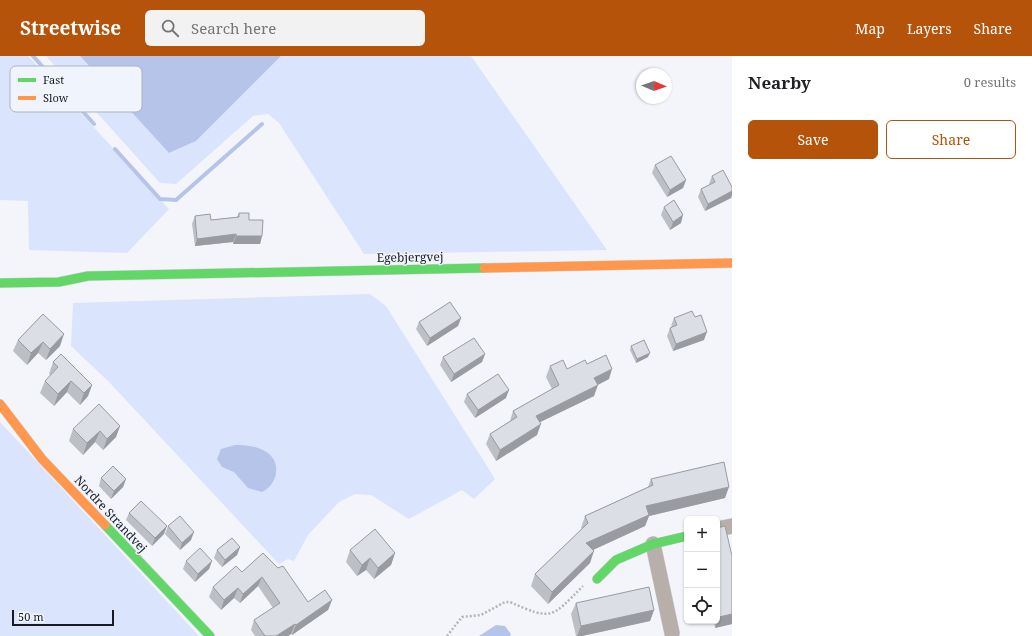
<!DOCTYPE html>
<html lang="en">
<head>
<meta charset="utf-8">
<style>
	:root { --surface:#fff; --page:#f2f2f2; --text:#202124; --muted:#757577; --line:#e0e0e0; --accent:#b45309 }
	body { margin:0; font-family:"Noto Serif",serif; background:var(--page); color:var(--text) }
	.controls { position:absolute; right:12px; bottom:12px; display:grid; overflow:hidden; border-radius:6px; box-shadow:0 1px 3px #0004 }
	.controls button { width:36px; height:36px; display:grid; place-items:center; padding:0; border:0; border-bottom:1px solid var(--line); background:var(--surface); color:var(--text); font:20px sans-serif }
	.compass { position:absolute; left:636px; top:12px; width:36px; height:36px; border-radius:50%; background:var(--surface); box-shadow:0 1px 3px #0004; rotate:92deg }
	.scale { position:absolute; left:12px; bottom:10px; width:102px; box-sizing:border-box; padding-left:4px; border:2px solid #181b23; border-top:0; font-size:11px; line-height:14px; white-space:nowrap; color:#181b23; -webkit-text-stroke:3px #f0f4fd; paint-order:stroke }
	.list { margin:0; padding:0; list-style:none }
	h2 { display:flex; justify-content:space-between; align-items:center; height:52px; margin:0; padding:0 16px; font-size:17px }
	h2 small { font-size:13px; font-weight:400; color:var(--muted) }
	.actions { display:flex; gap:8px; padding:12px 16px }
	.actions a { flex:1; padding:9px 0; border:1px solid var(--accent); border-radius:6px; text-align:center; font-size:14px; color:var(--accent) }
	.actions .main { background:var(--accent); color:#fff }
	.icon { flex:none; width:22px; height:22px; fill:none; stroke:currentColor; stroke-width:2; stroke-linecap:round; stroke-linejoin:round }
	.map { position:relative; flex:none; width:732px; height:580px; overflow:hidden }
	header { display:flex; align-items:center; gap:24px; box-sizing:border-box; height:56px; padding:0 20px; background:var(--accent); color:#fff }
	header strong { font-size:19px }
	nav { display:flex; gap:22px; margin-inline-start:auto; font-size:14px }
	.search { width:280px; height:36px; background:var(--page); display:flex; align-items:center; gap:10px; box-sizing:border-box; padding:0 14px; border-radius:6px; color:var(--muted); font-size:15px }
	main { display:flex }
	aside { flex:1; background:var(--surface) }
	.map>svg:first-child { display:block }
</style>
</head>
<body>
<header>
<strong>Streetwise</strong>
<div class="search"><svg class="icon" aria-label="search" viewBox="0 0 24 24"><circle cx="10" cy="10" r="6"/><path d="M15 15l6 6"/></svg>Search here</div>
<nav><a>Map</a><a>Layers</a><a>Share</a></nav>
</header>
<main>
<div class="map">
<svg width="732" height="580" viewBox="0 0 732 580">
	<rect width="100%" height="100%" fill="#f3f5fa"/>
	<g fill="#dbe4fd">
		<path d="M 0,0 L 28,0 L 169,153 L 127,197 L 29,194 L 28,145 L 0,144 Z"/>
		<path d="M 46,0 L 80,0 L 169,97 L 196,85 L 281,0 L 471,0 L 607,194 L 364,198 L 279,67 L 268,58 L 253,60 L 176,128 L 160,127 Z"/>
		<path d="M 370,238 L 386,250 L 495,423 L 474,443 L 462,434 L 409,463 L 371,439 L 355,438 L 339,446 L 308,479 L 294,505 L 288,503 L 279,508 L 109,326 L 71,290 L 73,247 Z"/>
		<path d="M 0,366 L 199,580 L 0,580 Z"/>
	</g>
	<g fill="#b5c4e8">
		<path d="M 80,0 L 281,0 L 196,85 L 169,97 Z"/>
		<path d="M 235,389 C 247,389 258,390 268,397 C 282,408 277,429 262,436 L 248,432 L 234,416 L 222,411 L 217,403 L 221,393 Z"/>
		<path d="M 496,569 L 505,570 L 511,578 L 510,580 L 479,580 Z"/>
	</g>
	<g fill="none" stroke-linecap="round" stroke-linejoin="round">
		<g stroke="#b5c4e8" stroke-width="4">
			<path d="M 33,0 L 94,68"/>
			<path d="M 115,93 L 160,143 L 176,144 L 262,68"/>
		</g>
		<defs>
			<g id="street">
				<path d="M 717,473 L 732,470"/>
				<path d="M 653,488 L 672,577"/>
			</g>
			<g id="fast">
				<path d="M 0,227 L 59,226 L 88,220 L 484,212"/>
				<path d="M 105,469 L 210,580"/>
				<path d="M 597,523 L 616,504 L 653,488 L 687,480"/>
			</g>
			<g id="slow">
				<path d="M 484,212 L 732,207"/>
				<path d="M 0,348 L 42,403 L 105,469"/>
			</g>
		</defs>
		<use href="#street" stroke="#d1d3d7" stroke-width="16"/>
		<use href="#fast" stroke="#d1d3d7" stroke-width="10"/>
		<use href="#slow" stroke="#d1d3d7" stroke-width="10"/>
		<path stroke="#b8b4b2" stroke-width="2.5" stroke-dasharray="2 2" stroke-linecap="butt" d="M 447,580 L 462,561 L 481,559 L 505,546 L 510,546 C 553,565 551,562 583,530"/>
		<use href="#street" stroke="#b8afaa" stroke-width="15"/>
		<use href="#fast" stroke="#63d668" stroke-width="9"/>
		<use href="#slow" stroke="#ff974d" stroke-width="9"/>
	</g>
	<g fill="#bcbfc4">
		<path d="M 655,109 L 686,124 L 683,132 L 667,141 L 652,117 Z"/>
		<path d="M 712,120 L 732,131 L 732,139 L 731,142 L 705,155 L 698,141 L 701,133 L 709,129 L 709,128 Z"/>
		<path d="M 664,151 L 681,167 L 670,174 L 661,159 Z"/>
		<path d="M 239,157 L 249,164 L 262,180 L 260,188 L 233,188 L 233,186 L 195,190 L 192,168 L 195,160 L 211,164 L 237,161 Z"/>
		<path d="M 43,258 L 60,290 L 46,304 L 38,297 L 27,309 L 13,295 L 18,284 Z"/>
		<path d="M 695,261 L 704,284 L 673,295 L 667,280 L 670,272 L 672,271 L 671,270 L 674,262 Z"/>
		<path d="M 461,262 L 458,270 L 427,290 L 416,273 L 419,266 Z"/>
		<path d="M 631,290 L 648,301 L 636,307 L 630,294 Z"/>
		<path d="M 485,298 L 482,306 L 451,326 L 440,309 L 443,301 Z"/>
		<path d="M 53,306 L 92,329 L 88,340 L 80,349 L 67,336 L 54,350 L 40,337 L 45,325 L 51,319 L 49,318 Z"/>
		<path d="M 550,310 L 567,313 L 609,323 L 597,329 L 594,340 L 540,366 L 537,379 L 496,405 L 486,388 L 490,378 L 510,365 L 513,355 L 552,333 L 546,321 Z"/>
		<path d="M 467,338 L 506,342 L 475,362 L 464,346 Z"/>
		<path d="M 120,370 L 116,381 L 103,394 L 95,386 L 83,399 L 69,385 L 73,373 Z"/>
		<path d="M 101,422 L 126,423 L 123,431 L 111,443 L 99,430 Z"/>
		<path d="M 651,423 L 725,442 L 649,460 L 645,470 L 593,494 L 590,507 L 548,548 L 531,530 L 535,518 L 582,473 L 581,472 L 585,460 L 648,431 Z"/>
		<path d="M 129,457 L 164,478 L 152,490 L 126,464 Z"/>
		<path d="M 168,470 L 191,484 L 180,494 L 165,478 Z"/>
		<path d="M 717,472 L 732,568 L 715,572 L 714,565 L 717,565 Z"/>
		<path d="M 240,491 L 237,499 L 222,511 L 214,502 L 217,494 Z"/>
		<path d="M 350,494 L 395,497 L 391,509 L 374,523 L 366,514 L 357,520 L 346,506 Z"/>
		<path d="M 263,497 L 308,546 L 332,544 L 328,554 L 292,579 L 291,578 L 288,580 L 255,580 L 251,574 L 254,564 L 273,552 L 258,530 L 240,547 L 234,542 L 221,554 L 209,541 L 213,531 L 242,516 Z"/>
		<path d="M 186,505 L 212,505 L 209,513 L 195,526 L 183,513 Z"/>
		<path d="M 576,547 L 654,554 L 650,565 L 582,580 L 576,580 L 571,558 Z"/>
	</g>
	<g fill="#999ba0">
		<path d="M 686,124 L 683,132 L 667,141 L 670,134 Z"/>
		<path d="M 732,135 L 732,139 L 731,142 L 705,155 L 708,148 Z"/>
		<path d="M 683,159 L 681,167 L 670,174 L 673,166 Z"/>
		<path d="M 236,178 L 233,186 L 195,190 L 197,183 Z"/>
		<path d="M 236,180 L 262,180 L 260,188 L 233,188 Z"/>
		<path d="M 461,262 L 458,270 L 427,290 L 430,282 Z"/>
		<path d="M 707,276 L 704,284 L 673,295 L 676,288 Z"/>
		<path d="M 64,278 L 60,290 L 46,304 L 50,293 Z"/>
		<path d="M 43,286 L 38,297 L 27,309 L 31,297 Z"/>
		<path d="M 650,297 L 648,301 L 636,307 L 637,303 Z"/>
		<path d="M 485,298 L 482,306 L 451,326 L 454,318 Z"/>
		<path d="M 612,313 L 609,323 L 590,333 L 594,322 Z"/>
		<path d="M 71,325 L 67,336 L 54,350 L 58,338 Z"/>
		<path d="M 92,329 L 88,340 L 80,349 L 84,337 Z"/>
		<path d="M 598,329 L 594,340 L 532,370 L 536,360 Z"/>
		<path d="M 509,334 L 506,342 L 475,362 L 478,354 Z"/>
		<path d="M 541,368 L 537,379 L 496,405 L 500,394 Z"/>
		<path d="M 120,370 L 116,381 L 103,394 L 107,383 Z"/>
		<path d="M 100,375 L 95,386 L 83,399 L 87,387 Z"/>
		<path d="M 126,423 L 123,431 L 111,443 L 114,435 Z"/>
		<path d="M 729,431 L 725,442 L 649,460 L 645,470 L 582,499 L 586,487 L 646,450 Z"/>
		<path d="M 167,470 L 164,478 L 152,490 L 155,482 Z"/>
		<path d="M 194,476 L 191,484 L 180,494 L 182,487 Z"/>
		<path d="M 240,491 L 237,499 L 222,511 L 225,504 Z"/>
		<path d="M 594,495 L 590,507 L 548,548 L 552,536 Z"/>
		<path d="M 395,497 L 391,509 L 374,523 L 378,512 Z"/>
		<path d="M 370,502 L 366,514 L 357,520 L 362,509 Z"/>
		<path d="M 212,505 L 209,513 L 195,526 L 198,518 Z"/>
		<path d="M 262,521 L 258,530 L 240,547 L 243,538 Z"/>
		<path d="M 238,532 L 234,542 L 221,554 L 224,544 Z"/>
		<path d="M 332,544 L 328,554 L 292,579 L 296,569 Z"/>
		<path d="M 654,554 L 650,565 L 582,580 L 577,580 L 581,570 Z"/>
		<path d="M 732,558 L 732,568 L 715,572 L 719,561 Z"/>
		<path d="M 295,568 L 291,578 L 288,580 L 276,580 Z"/>
	</g>
	<g fill="#dbdee4" stroke="#999ba0">
		<path d="M 671,100 L 686,124 L 670,134 L 655,109 Z"/>
		<path d="M 723,114 L 732,131 L 732,135 L 708,148 L 701,133 L 715,126 L 712,120 Z"/>
		<path d="M 674,144 L 683,159 L 673,166 L 664,151 Z"/>
		<path d="M 239,157 L 249,157 L 249,164 L 263,164 L 262,180 L 236,180 L 236,178 L 197,183 L 195,160 L 210,158 L 211,164 L 239,161 Z"/>
		<path d="M 450,246 L 461,262 L 430,282 L 419,266 Z"/>
		<path d="M 692,255 L 695,261 L 701,259 L 707,276 L 676,288 L 670,272 L 677,269 L 674,262 Z"/>
		<path d="M 43,258 L 64,278 L 50,293 L 43,286 L 31,297 L 18,284 Z"/>
		<path d="M 474,282 L 485,298 L 454,318 L 443,301 Z"/>
		<path d="M 644,284 L 650,297 L 637,303 L 631,290 Z"/>
		<path d="M 61,298 L 92,329 L 84,337 L 71,325 L 58,338 L 45,325 L 58,311 L 53,306 Z"/>
		<path d="M 606,299 L 612,313 L 594,322 L 598,329 L 536,360 L 541,368 L 500,394 L 490,378 L 517,361 L 513,355 L 559,329 L 550,310 L 563,304 L 567,313 L 585,304 L 587,308 Z"/>
		<path d="M 498,318 L 509,334 L 478,354 L 467,338 Z"/>
		<path d="M 99,348 L 120,370 L 107,383 L 100,375 L 87,387 L 73,373 Z"/>
		<path d="M 724,406 L 729,431 L 646,450 L 649,459 L 586,487 L 594,495 L 552,536 L 535,518 L 588,467 L 585,460 L 653,429 L 651,423 Z"/>
		<path d="M 113,410 L 126,423 L 114,435 L 101,422 Z"/>
		<path d="M 141,445 L 167,470 L 155,482 L 129,457 Z"/>
		<path d="M 180,460 L 194,476 L 182,487 L 168,470 Z"/>
		<path d="M 725,470 L 732,500 L 732,558 L 719,561 L 717,550 L 717,472 Z"/>
		<path d="M 375,473 L 395,497 L 378,512 L 370,502 L 362,509 L 350,494 Z"/>
		<path d="M 232,482 L 240,491 L 225,504 L 217,494 Z"/>
		<path d="M 200,492 L 212,505 L 198,518 L 186,505 Z"/>
		<path d="M 263,497 L 278,512 L 283,510 L 308,546 L 325,534 L 332,544 L 296,569 L 295,568 L 276,580 L 265,580 L 254,564 L 280,547 L 262,521 L 243,538 L 238,532 L 224,544 L 213,531 L 236,510 L 242,516 Z"/>
		<path d="M 649,531 L 654,554 L 581,570 L 576,547 Z"/>
	</g>
	<g text-anchor="middle" dominant-baseline="central" stroke-width="3" stroke-linejoin="round" paint-order="stroke">
		<g font-size="12" fill="#181b23" stroke="#f0f4fd">
			<text transform="translate(410 201) rotate(-1)">Egebjergvej</text>
			<text transform="translate(111 458) rotate(47)">Nordre Strandvej</text>
		</g>
	</g>
	<rect x="10" y="10" width="132" height="46" rx="6" fill="#f0f4fd" stroke="#afb3bc" stroke-width="1"/>
	<rect x="18" y="22" width="18" height="4" fill="#63d668"/>
	<rect x="18" y="40" width="18" height="4" fill="#ff974d"/>
	<g font-size="11" fill="#181b23">
		<text x="43" y="28">Fast</text>
		<text x="43" y="46">Slow</text>
	</g>
</svg>
<div class="controls">
<button>+</button>
<button>−</button>
<button><svg class="icon" aria-label="locate" viewBox="0 0 24 24"><circle cx="12" cy="12" r="6"/><path d="M12 2v4M12 18v4M2 12h4M18 12h4"/></svg></button>
</div>
<svg class="compass" viewBox="-18 -18 36 36"><path d="M0-13l5 13h-10z" fill="#e53935"/><path d="M0 13l5-13h-10z" fill="#757577"/></svg>
<div class="scale">50 m</div>
</div>
<aside>
<h2>Nearby<small>0 results</small></h2>
<ul class="list">
</ul>
<div class="actions"><a class="main">Save</a><a>Share</a></div>
</aside>
</main>
</body>
</html>
